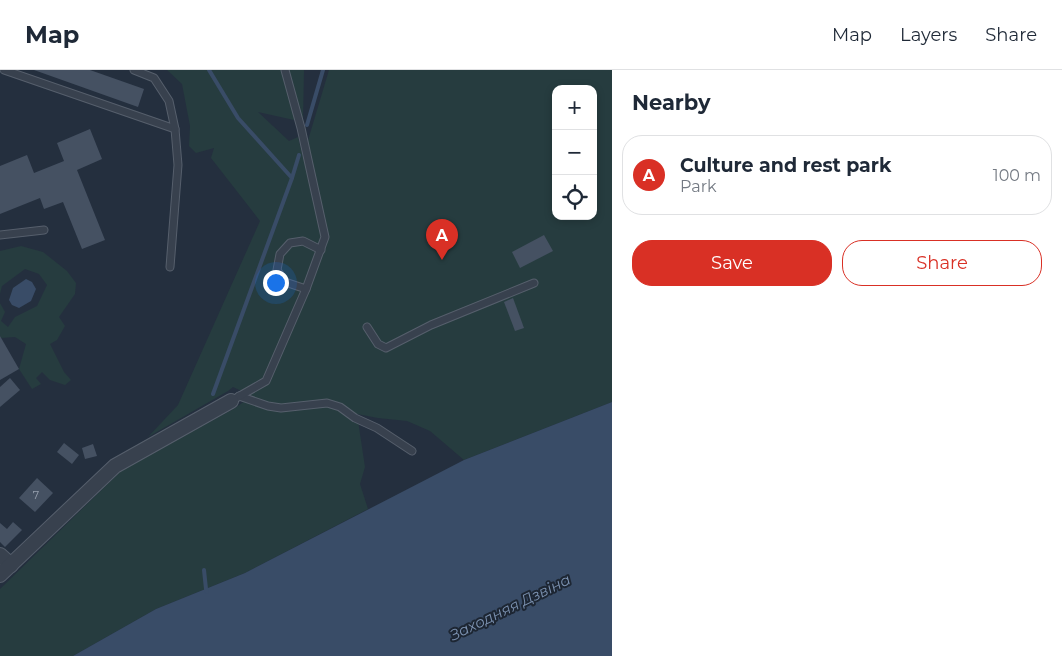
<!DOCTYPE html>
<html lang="en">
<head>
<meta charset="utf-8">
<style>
	:root { --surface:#fff; --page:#f6f6f7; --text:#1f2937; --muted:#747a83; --line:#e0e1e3; --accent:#d93025 }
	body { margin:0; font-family:Montserrat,sans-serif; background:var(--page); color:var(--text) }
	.controls { position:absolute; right:15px; top:15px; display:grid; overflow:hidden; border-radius:10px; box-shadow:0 2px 8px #0003 }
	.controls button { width:45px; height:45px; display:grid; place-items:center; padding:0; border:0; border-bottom:1px solid var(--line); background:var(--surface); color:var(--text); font:25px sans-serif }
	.you { position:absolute; left:275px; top:212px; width:18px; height:18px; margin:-12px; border:4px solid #fff; border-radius:50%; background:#1a73e8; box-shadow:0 0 0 8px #1a73e833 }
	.badge { display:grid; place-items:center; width:32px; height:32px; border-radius:50%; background:var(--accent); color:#fff; font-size:16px; font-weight:700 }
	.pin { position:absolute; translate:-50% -41px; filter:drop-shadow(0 1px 2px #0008) }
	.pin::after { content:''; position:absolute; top:26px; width:18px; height:15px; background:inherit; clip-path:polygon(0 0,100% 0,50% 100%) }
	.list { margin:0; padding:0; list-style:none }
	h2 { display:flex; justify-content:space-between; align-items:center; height:65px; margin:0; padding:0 20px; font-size:21px }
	h2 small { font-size:16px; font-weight:400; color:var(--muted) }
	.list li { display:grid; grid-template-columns:32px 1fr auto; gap:15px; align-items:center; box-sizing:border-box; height:80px; margin:0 10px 10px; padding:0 10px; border:1px solid var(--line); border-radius:20px }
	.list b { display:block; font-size:19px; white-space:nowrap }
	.list p { margin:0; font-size:16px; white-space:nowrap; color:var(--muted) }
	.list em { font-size:16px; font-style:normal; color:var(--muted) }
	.actions { display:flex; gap:10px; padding:15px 20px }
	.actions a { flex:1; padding:11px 0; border:1px solid var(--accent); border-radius:20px; text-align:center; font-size:18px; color:var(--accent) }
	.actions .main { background:var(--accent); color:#fff }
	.icon { flex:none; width:28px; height:28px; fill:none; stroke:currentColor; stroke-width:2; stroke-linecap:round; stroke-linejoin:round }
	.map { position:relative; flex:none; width:612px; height:586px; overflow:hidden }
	header { display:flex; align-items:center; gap:30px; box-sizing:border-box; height:70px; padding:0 25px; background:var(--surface); border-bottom:1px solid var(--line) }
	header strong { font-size:24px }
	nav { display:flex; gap:28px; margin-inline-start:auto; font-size:18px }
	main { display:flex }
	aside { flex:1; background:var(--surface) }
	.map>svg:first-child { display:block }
</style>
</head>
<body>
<header>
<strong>Map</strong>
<nav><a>Map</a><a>Layers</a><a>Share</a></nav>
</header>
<main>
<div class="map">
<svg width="612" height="586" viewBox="0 0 612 586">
	<rect width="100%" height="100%" fill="#242f3e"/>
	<g fill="#263c3f" fill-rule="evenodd">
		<path d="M 167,0 L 304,0 L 303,52 L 258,42 L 289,71 L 298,67 L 303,87 L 329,0 L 612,0 L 612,332 L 464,390 L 430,361 L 407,351 L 378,348 L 357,344 L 365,397 L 360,414 L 368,439 L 245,503 L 156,539 L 73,586 L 0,586 L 0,519 L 121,401 L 235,338 L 252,326 L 233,317 L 228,321 L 148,367 L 178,335 L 260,151 L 211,88 L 214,78 L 196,83 L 189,76 L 190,56 L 182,14 ZM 556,19 L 593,19 L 593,146 L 556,146 Z"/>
		<path d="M 21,176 L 43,182 L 67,201 L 76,213 L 75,224 L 59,247 L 65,256 L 57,270 L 50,274 L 64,302 L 71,310 L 65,315 L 50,310 L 42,302 L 36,308 L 41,314 L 32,319 L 19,299 L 26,274 L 15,267 L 1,268 L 0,266 L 0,233 L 5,242 L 1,251 L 8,257 L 15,247 L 37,236 L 47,215 L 39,204 L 25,199 L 2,216 L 0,224 L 0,181 Z"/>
	</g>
	<g fill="#394c67">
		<path d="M 26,209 L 32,212 L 36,219 L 31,231 L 19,238 L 12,235 L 9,230 L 13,218 Z"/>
		<path d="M 612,332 L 612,586 L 73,586 L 156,539 L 245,503 L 464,390 Z"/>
	</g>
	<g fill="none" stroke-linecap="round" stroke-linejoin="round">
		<g stroke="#394c67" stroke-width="4">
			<path d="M 209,0 L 238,48 L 292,108 L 213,324"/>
			<path d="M 307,55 L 323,0"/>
			<path d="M 292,108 L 299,85"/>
			<path d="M 204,500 L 206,519 L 207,522"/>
		</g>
	</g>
	<g fill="#455162">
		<path d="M 34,0 L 90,0 L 144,19 L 138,37 Z"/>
		<path d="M 90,59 L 102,89 L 77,100 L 105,170 L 82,179 L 63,132 L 44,139 L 40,128 L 0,144 L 0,96 L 27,85 L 34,103 L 64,91 L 57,73 Z"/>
		<path d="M 544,165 L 553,181 L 520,198 L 512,182 Z"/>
		<path d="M 513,228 L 524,258 L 515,261 L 504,232 Z"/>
		<path d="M 0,266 L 19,299 L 0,310 Z"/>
		<path d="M 10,308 L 20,320 L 0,337 L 0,317 Z"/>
		<path d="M 64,373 L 79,385 L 72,394 L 57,382 Z"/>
		<path d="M 93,374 L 97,386 L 85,389 L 82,378 Z"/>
		<path d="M 37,408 L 53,423 L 35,442 L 19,428 Z"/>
		<path d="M 13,452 L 22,460 L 5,477 L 0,472 L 0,453 L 7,459 Z"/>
	</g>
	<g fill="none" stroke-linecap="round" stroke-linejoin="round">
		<defs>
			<g id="service">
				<path d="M 4,0 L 175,59"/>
				<path d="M 134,0 L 154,8 L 169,31 L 175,59 L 178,95 L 170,197"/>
				<path d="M 0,165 L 44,160"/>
				<path d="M 306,219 L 285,212 L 277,200 L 280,184 L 290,173 L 303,171 L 321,180"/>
				<path d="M 367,257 L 378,274 L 386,278 L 431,255 L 534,213"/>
				<path d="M 239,326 L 268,336 L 281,338 L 327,333 L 340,337 L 355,348 L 377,358 L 412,381"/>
				<path d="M 231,331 L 266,311 L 306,219 L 325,167 L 301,58 L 285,0"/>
			</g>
			<g id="minor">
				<path d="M 0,485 L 11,495"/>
				<path d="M 0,505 L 115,396 L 231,331"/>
			</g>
		</defs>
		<use href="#service" stroke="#565f6c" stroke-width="9"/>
		<use href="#minor" stroke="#565f6c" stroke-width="16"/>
		<use href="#service" stroke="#38414e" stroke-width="7"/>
		<use href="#minor" stroke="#38414e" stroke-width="14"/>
	</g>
	<g text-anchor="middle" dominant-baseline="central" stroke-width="4" stroke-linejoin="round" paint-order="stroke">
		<g font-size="11" fill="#98a1af">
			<text x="36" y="425">7</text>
		</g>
		<g font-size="15" font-style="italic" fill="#7c92b1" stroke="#1d2633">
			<text transform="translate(510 537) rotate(-26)">Заходняя Дзвіна</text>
		</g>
	</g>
</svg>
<div class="controls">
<button>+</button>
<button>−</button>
<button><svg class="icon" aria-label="locate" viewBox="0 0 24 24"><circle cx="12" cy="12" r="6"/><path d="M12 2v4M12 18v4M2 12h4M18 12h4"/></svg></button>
</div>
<div class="you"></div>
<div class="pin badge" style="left:442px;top:190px">A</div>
</div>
<aside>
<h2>Nearby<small></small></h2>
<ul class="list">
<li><span class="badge">A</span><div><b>Culture and rest park</b><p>Park</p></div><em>100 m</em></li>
</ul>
<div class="actions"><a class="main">Save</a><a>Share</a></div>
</aside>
</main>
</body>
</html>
